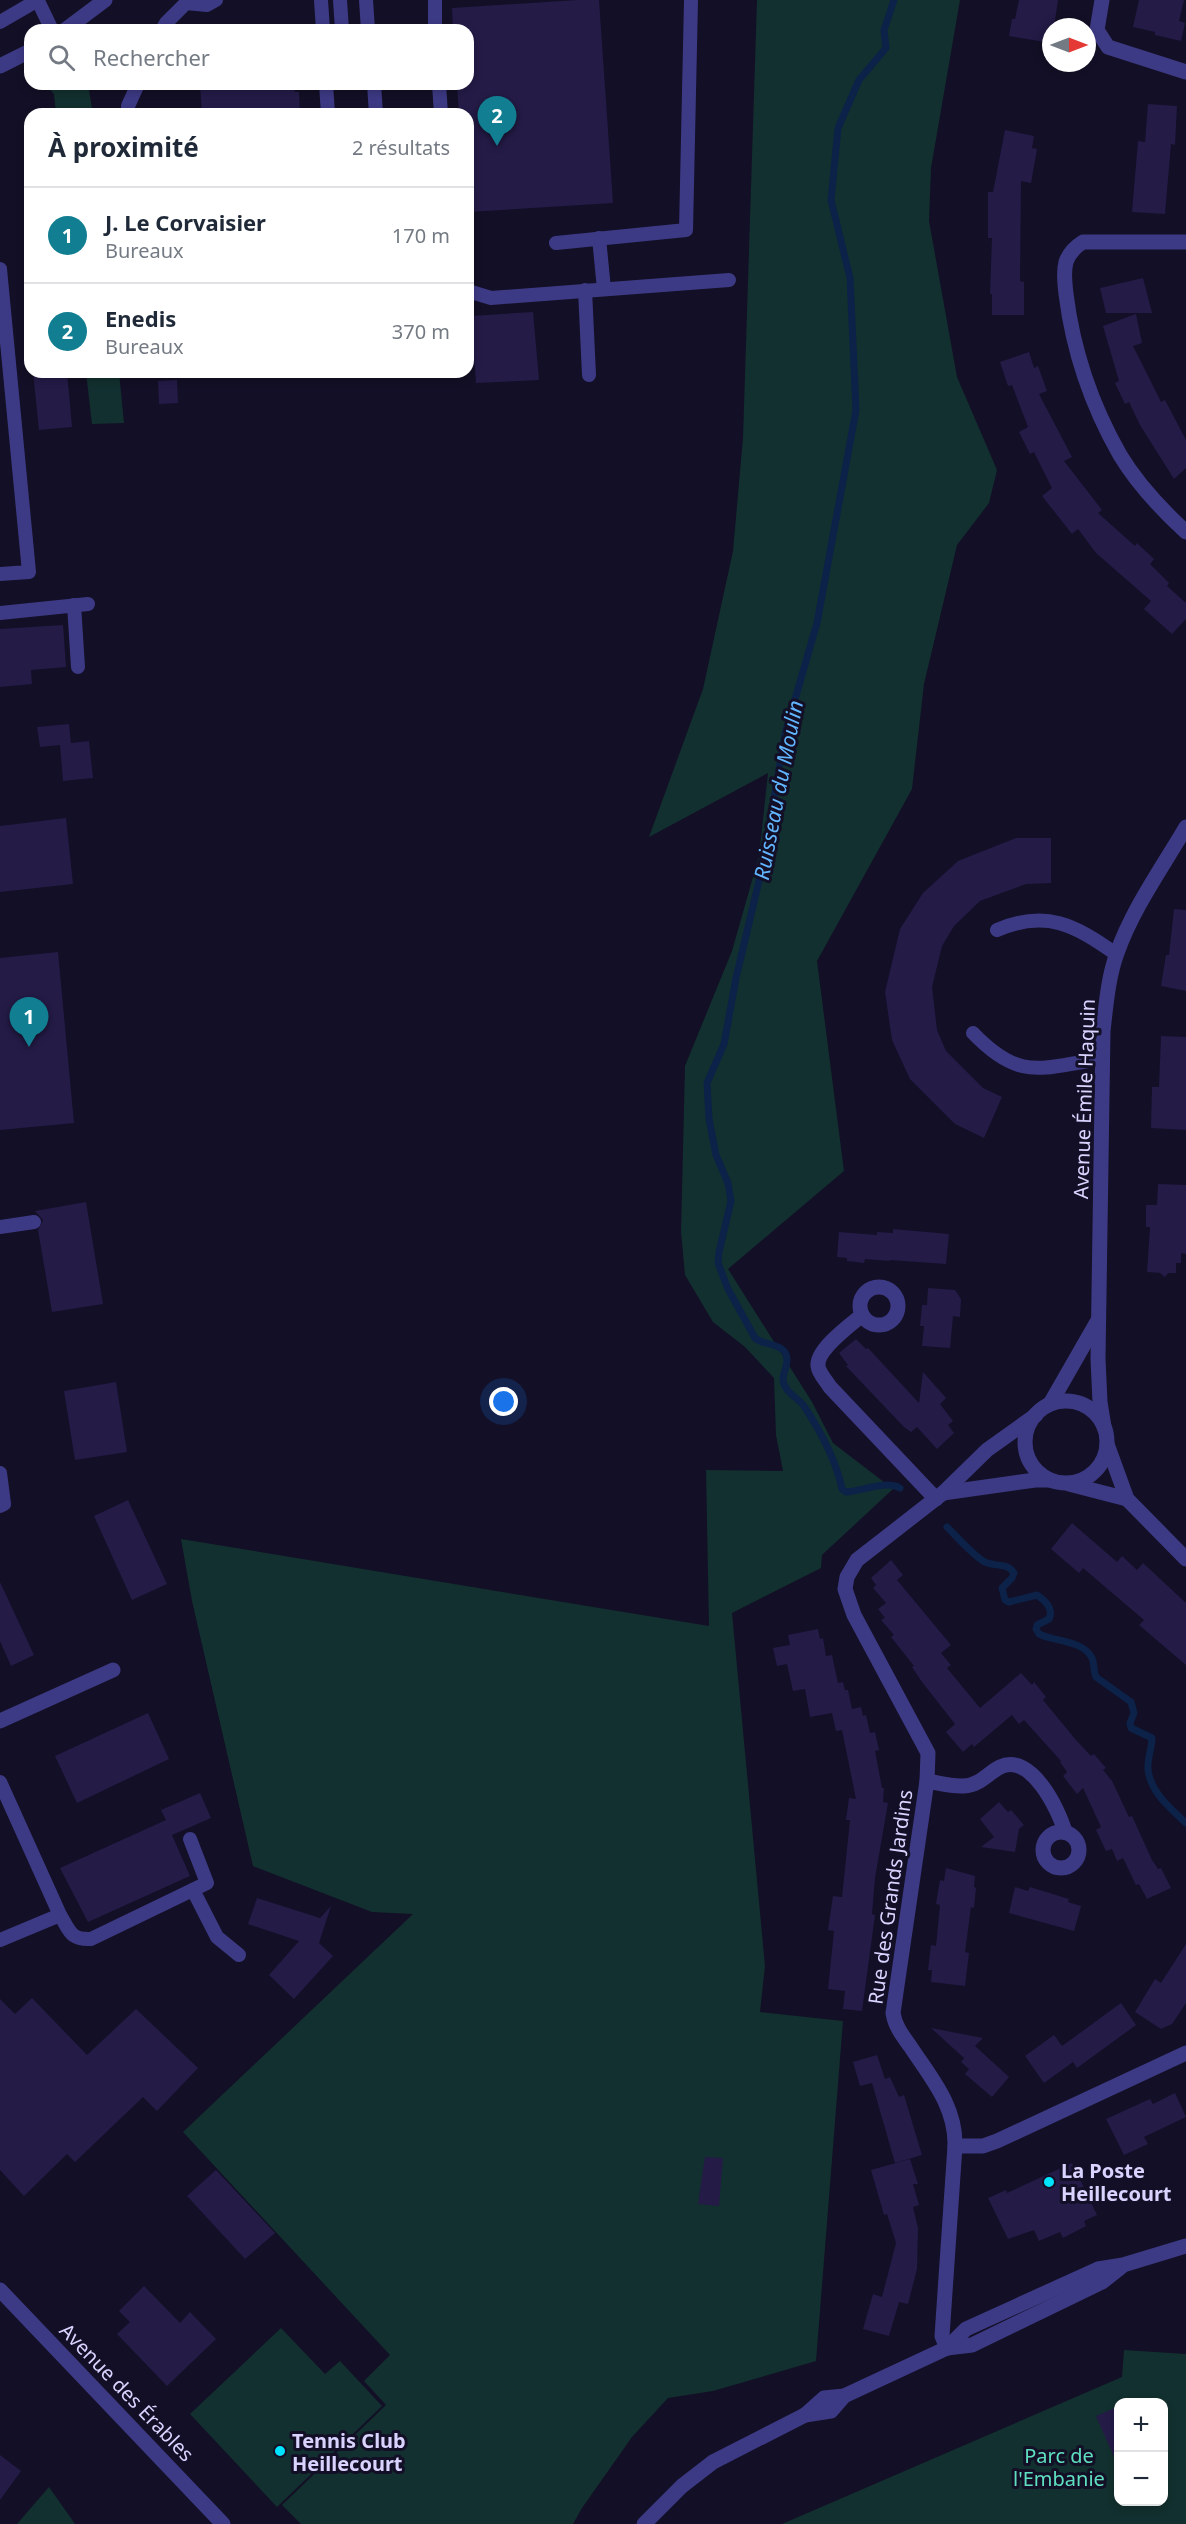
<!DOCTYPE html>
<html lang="fr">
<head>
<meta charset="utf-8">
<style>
	:root { --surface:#fff; --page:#f2f2f3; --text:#1f2937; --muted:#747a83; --line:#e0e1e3; --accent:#117e91 }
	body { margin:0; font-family:"Noto Sans",sans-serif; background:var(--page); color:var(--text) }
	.controls { position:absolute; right:18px; bottom:18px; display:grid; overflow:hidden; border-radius:12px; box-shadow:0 3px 9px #0003 }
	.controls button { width:54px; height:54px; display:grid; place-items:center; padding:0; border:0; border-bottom:2px solid var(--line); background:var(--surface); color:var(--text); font:30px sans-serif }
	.compass { position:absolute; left:1042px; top:18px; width:54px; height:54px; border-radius:50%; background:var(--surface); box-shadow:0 3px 9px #0003; rotate:90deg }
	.you { position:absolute; left:504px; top:1402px; width:21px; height:21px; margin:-15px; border:4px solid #fff; border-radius:50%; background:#1a73e8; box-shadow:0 0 0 9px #1a73e833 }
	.badge { display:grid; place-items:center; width:39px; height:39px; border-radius:50%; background:var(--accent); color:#fff; font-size:20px; font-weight:700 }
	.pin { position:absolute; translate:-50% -50px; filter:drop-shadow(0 2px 3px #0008) }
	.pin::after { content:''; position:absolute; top:32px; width:21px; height:18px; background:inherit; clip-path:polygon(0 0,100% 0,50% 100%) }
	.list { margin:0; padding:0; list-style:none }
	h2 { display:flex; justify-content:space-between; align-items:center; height:78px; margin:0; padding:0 24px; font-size:26px }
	h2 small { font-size:20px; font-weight:400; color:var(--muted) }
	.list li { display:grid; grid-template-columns:39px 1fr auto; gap:18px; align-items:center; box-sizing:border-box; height:96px; padding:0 24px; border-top:2px solid var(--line) }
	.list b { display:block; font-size:22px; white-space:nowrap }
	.list p { margin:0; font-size:20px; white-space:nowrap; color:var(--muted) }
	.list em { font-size:20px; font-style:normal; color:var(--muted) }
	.icon { flex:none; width:33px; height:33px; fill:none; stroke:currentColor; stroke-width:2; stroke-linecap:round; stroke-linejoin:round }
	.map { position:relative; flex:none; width:1186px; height:2524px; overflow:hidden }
	.search { position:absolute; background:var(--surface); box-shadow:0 3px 9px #0003; left:24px; top:24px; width:450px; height:66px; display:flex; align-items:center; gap:15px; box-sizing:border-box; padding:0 21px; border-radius:18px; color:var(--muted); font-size:22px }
	.panel { position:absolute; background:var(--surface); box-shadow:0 3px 9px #0003; left:24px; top:108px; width:450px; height:270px; border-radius:18px }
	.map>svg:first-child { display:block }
</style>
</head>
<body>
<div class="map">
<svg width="1186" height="2524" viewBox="0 0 1186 2524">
	<rect width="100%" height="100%" fill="#130f26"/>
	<g fill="#12302f" fill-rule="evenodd">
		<path d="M 757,0 L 960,0 L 931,168 L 929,221 L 957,377 L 997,470 L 989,503 L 957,545 L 924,684 L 912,789 L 817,961 L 844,1171 L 728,1269 L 812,1402 L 833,1443 L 893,1489 L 822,1555 L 821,1568 L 732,1613 L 765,1966 L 760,2012 L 843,2021 L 816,2361 L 713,2391 L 668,2398 L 632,2437 L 582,2508 L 573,2524 L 301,2524 L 282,2505 L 386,2405 L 364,2381 L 390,2355 L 183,2132 L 413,1914 L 372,1912 L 253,1866 L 192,1601 L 181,1539 L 709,1626 L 706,1470 L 783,1471 L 776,1435 L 774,1378 L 745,1347 L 713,1322 L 685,1275 L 681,1232 L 685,1066 L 732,951 L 759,856 L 768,773 L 649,837 L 703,689 L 733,551 L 743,438 Z"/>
		<path d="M 45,84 L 88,84 L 93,114 L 56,114 L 54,94 Z"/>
		<path d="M 86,372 L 119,372 L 124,423 L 92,424 Z"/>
		<path d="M 281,2328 L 325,2374 L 340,2361 L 382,2406 L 277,2507 L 190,2414 Z"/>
		<path d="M 1124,2350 L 1186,2354 L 1186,2524 L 782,2524 L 1122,2377 ZM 1118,2402 L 1164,2402 L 1164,2502 L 1118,2502 Z"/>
		<path d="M 49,2487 L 75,2524 L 17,2524 Z"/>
	</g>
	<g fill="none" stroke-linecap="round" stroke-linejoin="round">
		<g stroke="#0c2248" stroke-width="7">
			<path d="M 894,0 L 884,30 L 886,48 L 859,80 L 838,128 L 831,200 L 850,278 L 856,410 L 817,623 L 785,734 L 763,864 L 736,978 L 724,1044 L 707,1083 L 709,1119 L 716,1155 L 728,1183 L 731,1201 L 719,1252 L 718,1263 L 728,1289 L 755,1338 C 763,1345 777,1343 784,1351 C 793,1363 778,1375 785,1386 C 788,1394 799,1399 804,1406 C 821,1432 836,1459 842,1489 L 846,1492 C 862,1491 885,1480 900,1488"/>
			<path d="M 947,1527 C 958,1538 970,1552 983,1561 C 994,1568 1006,1561 1014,1573 L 1012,1578 L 1002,1588 L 1005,1600 L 1009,1602 L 1037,1595 C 1046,1601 1054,1609 1049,1619 L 1037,1625 L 1036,1629 L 1039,1634 C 1055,1642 1083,1640 1092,1658 C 1095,1665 1093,1671 1096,1677 L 1131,1702 L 1134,1713 L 1130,1723 L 1131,1728 L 1152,1738 C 1152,1748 1147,1759 1148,1770 C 1151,1793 1170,1808 1186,1823"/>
		</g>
	</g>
	<g fill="#241b47">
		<path d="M 577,0 L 599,0 L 613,203 L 468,212 L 468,114 L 459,114 L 457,84 L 468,84 L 468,30 L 453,30 L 452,8 Z"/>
		<path d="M 1019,0 L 1058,0 L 1054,27 L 1051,27 L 1051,43 L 1009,36 L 1012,19 L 1015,19 Z"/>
		<path d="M 1139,0 L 1184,0 L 1179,21 L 1185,23 L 1181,41 L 1155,35 L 1155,32 L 1133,27 Z"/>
		<path d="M 200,84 L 294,84 L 295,92 L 299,92 L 300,114 L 202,114 Z"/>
		<path d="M 1148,104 L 1177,106 L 1175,145 L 1171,144 L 1165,214 L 1132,212 L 1138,141 L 1145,142 Z"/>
		<path d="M 1005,130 L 1034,136 L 1032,148 L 1037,149 L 1031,183 L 1021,181 L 1020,281 L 1024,282 L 1024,315 L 992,315 L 992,294 L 990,294 L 992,238 L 988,238 L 988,192 L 993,192 Z"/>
		<path d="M 1143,278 L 1152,313 L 1106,313 L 1100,288 Z"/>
		<path d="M 533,312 L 539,380 L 476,383 L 471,316 Z"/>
		<path d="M 1136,314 L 1142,343 L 1133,346 L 1161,402 L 1165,400 L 1186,440 L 1186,468 L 1174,479 L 1140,425 L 1129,402 L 1125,404 L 1115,383 L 1119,381 L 1103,326 Z"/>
		<path d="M 1029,352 L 1034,368 L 1038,366 L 1047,391 L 1039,394 L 1072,457 L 1064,461 L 1102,510 L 1098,513 L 1135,546 L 1137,543 L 1154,559 L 1150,564 L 1169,583 L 1167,586 L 1186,603 L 1186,619 L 1172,634 L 1144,609 L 1151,601 L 1096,553 L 1078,529 L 1072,534 L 1042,496 L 1052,488 L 1034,452 L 1030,454 L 1019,432 L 1028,427 L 1012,385 L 1008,386 L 1000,362 Z"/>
		<path d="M 33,372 L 67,372 L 72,427 L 39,430 Z"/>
		<path d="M 177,380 L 178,403 L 159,404 L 158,381 Z"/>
		<path d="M 63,625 L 66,667 L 31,670 L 32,684 L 0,687 L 0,629 Z"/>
		<path d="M 69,724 L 71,743 L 89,741 L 93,778 L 63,781 L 60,745 L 40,747 L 37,727 Z"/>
		<path d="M 66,818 L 73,884 L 0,892 L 0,826 Z"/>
		<path d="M 1016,838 L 1051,838 L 1051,883 L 1026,884 L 980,901 L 954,926 L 942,946 L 932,987 L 937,1030 L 946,1051 L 983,1088 L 1002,1097 L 984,1138 L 955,1124 L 910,1079 L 892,1040 L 885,992 L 900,929 L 923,893 L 958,861 Z"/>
		<path d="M 1174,909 L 1186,910 L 1186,991 L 1161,986 L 1166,955 L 1169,955 Z"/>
		<path d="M 58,952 L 74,1123 L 0,1130 L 0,958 Z"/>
		<path d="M 1161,1036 L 1186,1037 L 1186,1130 L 1151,1128 L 1152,1087 L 1159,1087 Z"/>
		<path d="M 1158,1184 L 1186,1185 L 1186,1254 L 1181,1253 L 1181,1263 L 1176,1263 L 1176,1273 L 1168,1273 L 1165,1277 L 1160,1273 L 1147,1272 L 1150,1227 L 1146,1227 L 1146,1205 L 1157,1205 Z"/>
		<path d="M 86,1202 L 103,1304 L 52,1312 L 38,1230 L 43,1220 L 35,1211 Z"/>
		<path d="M 893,1229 L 949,1234 L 946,1264 L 890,1260 L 890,1261 L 865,1259 L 864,1263 L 847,1261 L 847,1258 L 837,1257 L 839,1232 L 877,1235 L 877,1232 L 893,1233 Z"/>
		<path d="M 928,1288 L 955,1290 L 961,1299 L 960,1317 L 953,1316 L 950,1348 L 922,1346 L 924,1326 L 920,1326 L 922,1305 L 927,1305 Z"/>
		<path d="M 856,1339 L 866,1349 L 868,1348 L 919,1403 L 923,1372 L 946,1398 L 940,1404 L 953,1421 L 948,1425 L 954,1433 L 937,1449 L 917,1427 L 911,1432 L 904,1427 L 846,1366 L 848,1365 L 839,1353 Z"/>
		<path d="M 116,1382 L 127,1452 L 75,1460 L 64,1391 Z"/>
		<path d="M 128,1500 L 167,1584 L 132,1600 L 94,1516 Z"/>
		<path d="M 1072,1523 L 1117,1562 L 1122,1556 L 1137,1570 L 1143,1563 L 1186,1603 L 1186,1665 L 1139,1625 L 1144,1620 L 1083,1568 L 1079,1573 L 1051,1549 Z"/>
		<path d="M 891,1560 L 903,1575 L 897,1580 L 951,1645 L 941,1653 L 951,1665 L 947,1668 L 980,1708 L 1021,1673 L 1032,1685 L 1034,1682 L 1046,1697 L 1043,1700 L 1076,1740 L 1091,1756 L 1094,1754 L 1106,1768 L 1103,1770 L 1112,1781 L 1129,1817 L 1132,1816 L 1152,1860 L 1158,1869 L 1161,1868 L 1171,1888 L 1147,1899 L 1139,1884 L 1136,1885 L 1123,1858 L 1117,1861 L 1112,1849 L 1106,1851 L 1096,1830 L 1101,1827 L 1083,1788 L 1077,1794 L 1063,1776 L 1067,1772 L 1060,1762 L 1061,1761 L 1024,1720 L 1019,1724 L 1012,1715 L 974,1747 L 972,1744 L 963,1752 L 946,1732 L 955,1724 L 922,1682 L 912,1667 L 914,1666 L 891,1637 L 894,1635 L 881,1620 L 885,1618 L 878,1609 L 886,1603 L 873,1588 L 876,1585 L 871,1578 Z"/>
		<path d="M 0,1582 L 34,1655 L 11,1666 L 0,1641 Z"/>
		<path d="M 818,1629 L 820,1639 L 823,1638 L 826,1656 L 832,1655 L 838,1683 L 843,1682 L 845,1690 L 848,1690 L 852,1709 L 861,1707 L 863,1716 L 866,1715 L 870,1733 L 875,1732 L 879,1750 L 875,1751 L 882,1788 L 884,1788 L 883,1802 L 888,1803 L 875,1878 L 872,1914 L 875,1915 L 862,2011 L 843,2009 L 845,1991 L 828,1989 L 834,1931 L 828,1930 L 833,1896 L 842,1897 L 850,1820 L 846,1820 L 849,1798 L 856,1799 L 842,1730 L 836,1731 L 832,1713 L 810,1717 L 805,1689 L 793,1691 L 787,1664 L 777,1666 L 773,1648 L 790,1645 L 788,1635 Z"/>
		<path d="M 148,1713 L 169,1759 L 77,1803 L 55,1756 Z"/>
		<path d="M 200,1793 L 211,1818 L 172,1835 L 190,1876 L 88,1922 L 60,1868 L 166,1820 L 161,1810 Z"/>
		<path d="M 999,1802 L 1008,1812 L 1011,1810 L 1024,1825 L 1019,1829 L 1015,1852 L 981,1847 L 994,1837 L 980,1819 Z"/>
		<path d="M 946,1868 L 975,1876 L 974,1887 L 976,1888 L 974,1908 L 971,1907 L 965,1952 L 969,1953 L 965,1986 L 931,1982 L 932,1970 L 928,1970 L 931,1945 L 936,1946 L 940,1905 L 936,1904 L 940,1880 L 944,1881 Z"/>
		<path d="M 1015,1887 L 1028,1891 L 1030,1887 L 1069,1899 L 1068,1902 L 1081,1906 L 1074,1931 L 1009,1913 Z"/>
		<path d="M 257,1898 L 320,1918 L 331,1906 L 319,1943 L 333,1956 L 294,1999 L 269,1975 L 299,1941 L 248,1924 Z"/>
		<path d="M 1186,1944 L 1186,2003 L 1172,2024 L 1161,2029 L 1135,2012 L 1155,1979 L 1161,1983 Z"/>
		<path d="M 32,1998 L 87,2055 L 136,2009 L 198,2068 L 157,2111 L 143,2097 L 75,2162 L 67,2154 L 24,2196 L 0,2170 L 0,1999 L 15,2014 Z"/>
		<path d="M 1121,2003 L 1136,2025 L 1077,2068 L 1073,2062 L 1044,2083 L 1025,2056 L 1054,2035 L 1062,2046 Z"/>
		<path d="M 931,2028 L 983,2038 L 975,2046 L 1009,2077 L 992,2097 L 965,2074 L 969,2069 L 961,2062 L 966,2056 L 964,2058 Z"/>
		<path d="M 877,2055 L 885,2079 L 890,2077 L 899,2097 L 904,2095 L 922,2155 L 895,2163 L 872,2083 L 860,2086 L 853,2062 Z"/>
		<path d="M 1175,2093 L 1186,2117 L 1144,2137 L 1148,2144 L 1124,2155 L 1106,2119 L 1150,2099 L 1153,2104 Z"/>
		<path d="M 705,2157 L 723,2158 L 719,2206 L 698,2204 Z"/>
		<path d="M 910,2159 L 918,2184 L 913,2184 L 919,2205 L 913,2207 L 918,2228 L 917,2269 L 908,2304 L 899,2302 L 889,2336 L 863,2329 L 873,2294 L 882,2297 L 896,2243 L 887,2214 L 884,2215 L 871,2170 Z"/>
		<path d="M 1072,2163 L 1075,2169 L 1081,2172 L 1079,2177 L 1097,2215 L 1084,2221 L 1086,2226 L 1063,2238 L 1060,2232 L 1039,2241 L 1034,2230 L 1008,2239 L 988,2198 L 1006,2190 L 1007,2193 Z"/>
		<path d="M 216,2170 L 275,2233 L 245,2259 L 187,2196 Z"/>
		<path d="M 144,2286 L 180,2323 L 190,2312 L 216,2339 L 167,2386 L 117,2334 L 130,2322 L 119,2311 Z"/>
		<path d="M 1119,2406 L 1119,2468 L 1096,2416 Z"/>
		<path d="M 0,2455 L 21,2471 L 0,2500 Z"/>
	</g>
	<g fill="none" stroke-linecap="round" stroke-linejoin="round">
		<g stroke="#3d3a85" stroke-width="14">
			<path d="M 186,0 L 186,3 L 207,5 L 216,0"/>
			<path d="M 321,0 L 323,30"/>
			<path d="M 340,0 L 342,30"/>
			<path d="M 366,0 L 368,30"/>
			<path d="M 435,0 L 435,30"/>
			<path d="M 38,1 L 52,30"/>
			<path d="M 0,22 L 38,0"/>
			<path d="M 162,30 L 166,23 L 186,3"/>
			<path d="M 326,84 L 328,114"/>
			<path d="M 374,84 L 376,114"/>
			<path d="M 439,84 L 441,114"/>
			<path d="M 128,114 L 128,106 L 138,84"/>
			<path d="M 599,238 L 604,289"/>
			<path d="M 556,243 L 686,230 L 691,0"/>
			<path d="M 0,269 L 29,572 L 0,574"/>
			<path d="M 585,290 L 589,375"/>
			<path d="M 468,291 L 491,298 L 729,280"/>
			<path d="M 74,605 L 78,667"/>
			<path d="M 0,613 L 88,604"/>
			<path d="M 997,930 C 1046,909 1075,925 1116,954"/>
			<path d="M 973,1033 C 1022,1084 1043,1066 1103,1059"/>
			<path d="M 0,1227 L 34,1222"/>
			<path d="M 0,1473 L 4,1504 L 0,1506"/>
			<path d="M 0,1782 L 60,1915"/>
			<path d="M 193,1890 L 217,1937 L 239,1955"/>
			<path d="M 0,1940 L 60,1915 C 70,1931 70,1940 91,1939 L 207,1883 L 190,1839"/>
		</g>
		<g stroke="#3d3a85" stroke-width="15">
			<path d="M 1102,0 L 1097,30 L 1108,47 L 1186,72"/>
			<path d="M 1186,242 L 1083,242 C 1075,247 1069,253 1066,262 C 1063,273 1065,284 1066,294 C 1073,350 1092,406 1120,455 C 1138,485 1161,509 1186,532"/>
			<circle cx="879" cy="1306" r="19"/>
			<path d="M 861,1316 C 849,1326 816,1350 818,1366 C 819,1374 826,1380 830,1387 L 936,1499"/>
			<circle cx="1066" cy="1442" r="41"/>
			<path d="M 1050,1404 L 1097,1322"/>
			<path d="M 1104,1427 L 1100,1402 L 1098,1359 L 1103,1031 C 1106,1005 1108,978 1117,953 C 1133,908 1162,868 1186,827"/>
			<path d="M 1107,1444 L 1127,1499 L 1186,1559"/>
			<path d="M 1069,1484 L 1127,1499"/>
			<path d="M 943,1493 L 1035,1480 L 1050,1480"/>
			<path d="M 0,1721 L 113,1670"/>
			<path d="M 927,1781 C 939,1783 952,1787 964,1786 C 980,1785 988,1773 1000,1767 C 1031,1752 1059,1810 1065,1832"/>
			<circle cx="1061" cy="1850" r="18"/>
			<path d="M 955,2146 L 983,2146 L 997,2141 L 1186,2053"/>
			<path d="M 947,2348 L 942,2336 L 955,2146 C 956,2106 931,2078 910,2046 C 902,2035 895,2026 893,2013 L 927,1781 L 928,1753 L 854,1615 L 845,1589 L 847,1577 L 857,1560 L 943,1493 L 987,1450 L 1036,1415"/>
		</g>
		<g stroke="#3d3a85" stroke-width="15">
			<path d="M 65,30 L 105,0"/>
			<path d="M 0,66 L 30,51"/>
			<path d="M 0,2290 L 223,2524"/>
			<path d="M 947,2348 L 972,2345 L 1102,2282 L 1121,2267"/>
			<path d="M 805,2415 L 831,2411 L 844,2396"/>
			<path d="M 644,2524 L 682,2486 L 713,2462 L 805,2415 L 824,2398 L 844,2396 L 947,2348 L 966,2329 L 1098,2269 L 1123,2265 L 1186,2246"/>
		</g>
	</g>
	<g fill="#00e5ff" stroke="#130f26" stroke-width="2">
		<circle cx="1049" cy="2182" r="6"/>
		<circle cx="280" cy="2451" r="6"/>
	</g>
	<g text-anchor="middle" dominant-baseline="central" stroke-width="6" stroke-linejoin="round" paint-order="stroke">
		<g font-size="20" fill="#d9d4ff" stroke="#130f26">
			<text transform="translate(1084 1099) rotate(-88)">Avenue Émile Haquin</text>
			<text transform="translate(890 1897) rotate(-82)">Rue des Grands Jardins</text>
			<text transform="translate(127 2392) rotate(46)">Avenue des Érables</text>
		</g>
		<g font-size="20" font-weight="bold" fill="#d9d4ff" stroke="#130f26" text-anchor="start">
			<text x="1061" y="2170">La Poste<tspan x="1061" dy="23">Heillecourt</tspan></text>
			<text x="292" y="2440">Tennis Club<tspan x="292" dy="23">Heillecourt</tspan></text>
		</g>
		<g font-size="20" fill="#5fe0c0" stroke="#130f26">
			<text x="1059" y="2455">Parc de<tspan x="1059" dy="23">l'Embanie</tspan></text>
		</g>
		<g font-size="21" font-style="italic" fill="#62b6ff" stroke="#130f26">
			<text transform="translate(778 790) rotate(-79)">Ruisseau du Moulin</text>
		</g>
	</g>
</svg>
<div class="controls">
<button>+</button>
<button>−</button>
</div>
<svg class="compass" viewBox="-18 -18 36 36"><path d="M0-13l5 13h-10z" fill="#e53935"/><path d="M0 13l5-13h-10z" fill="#747a83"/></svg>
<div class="you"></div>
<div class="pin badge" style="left:29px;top:1047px">1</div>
<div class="pin badge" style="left:497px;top:146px">2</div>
<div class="search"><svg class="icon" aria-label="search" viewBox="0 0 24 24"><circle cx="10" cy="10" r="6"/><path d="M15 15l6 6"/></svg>Rechercher</div>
<section class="panel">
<h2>À proximité<small>2 résultats</small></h2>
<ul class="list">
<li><span class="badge">1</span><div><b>J. Le Corvaisier</b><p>Bureaux</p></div><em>170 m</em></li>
<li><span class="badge">2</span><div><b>Enedis</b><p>Bureaux</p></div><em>370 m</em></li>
</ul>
</section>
</div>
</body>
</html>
